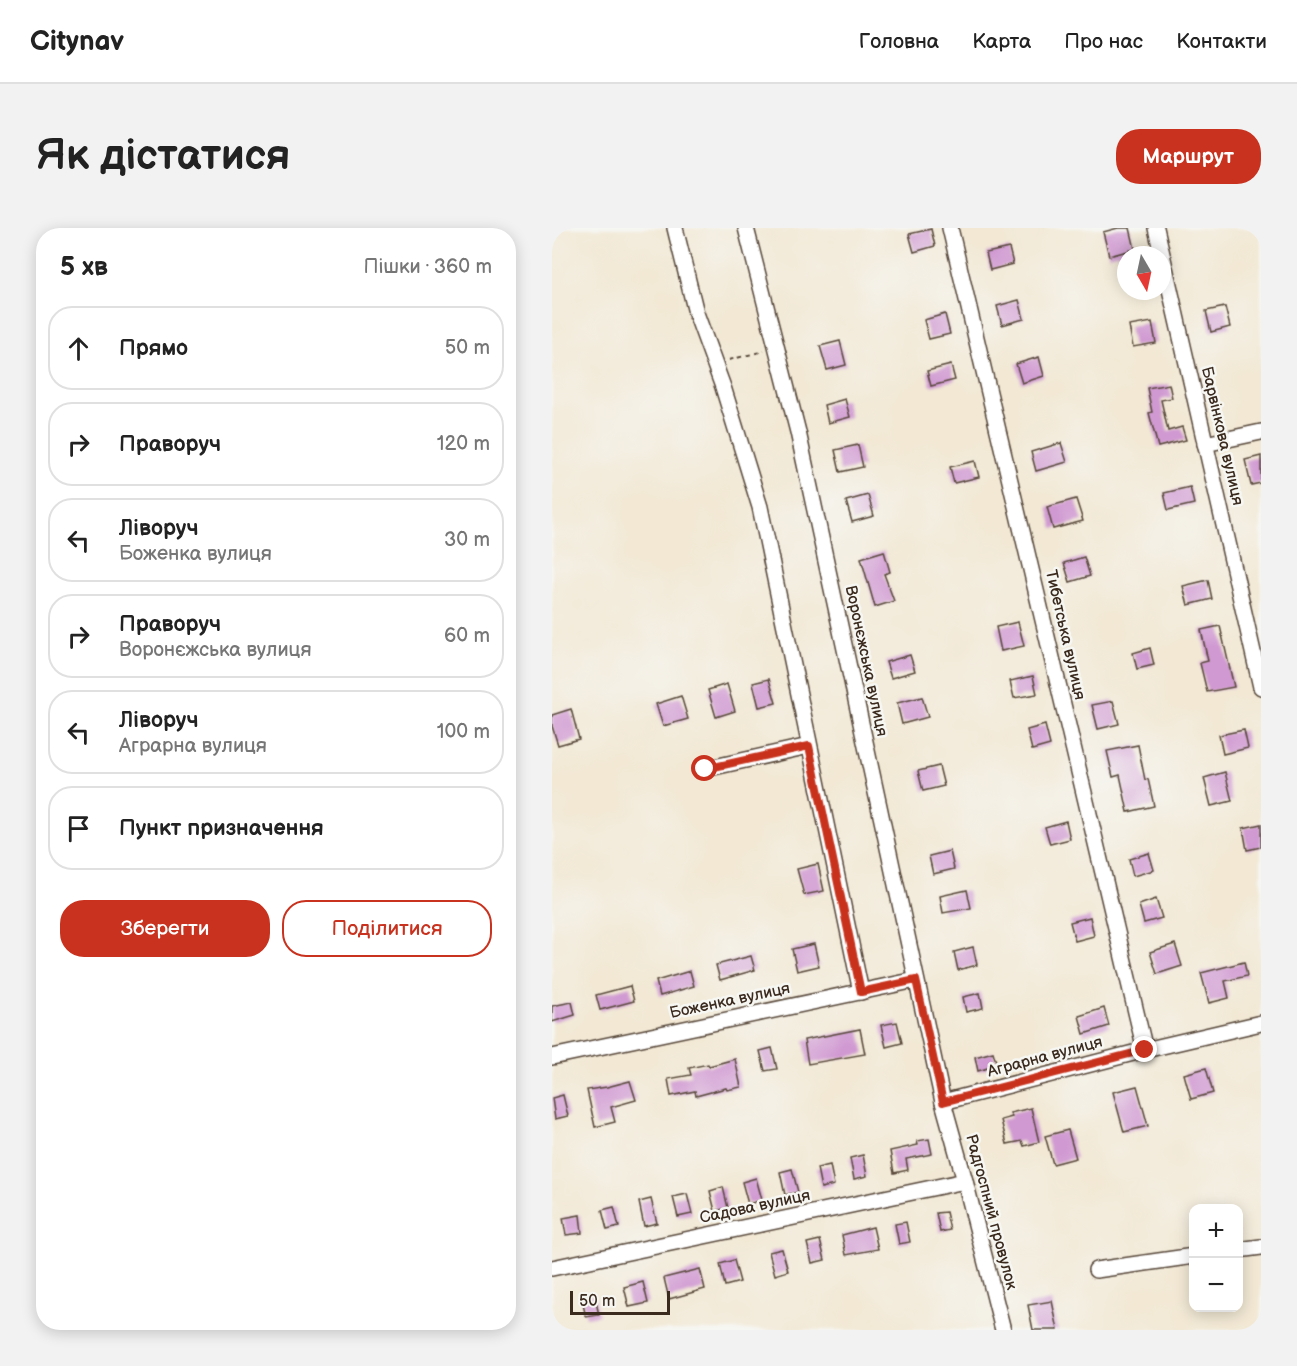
<!DOCTYPE html>
<html lang="uk">
<head>
<meta charset="utf-8">
<style>
	:root { --surface:#fff; --page:#f2f2f2; --text:#222; --muted:#767676; --line:#e0e0e0; --accent:#c8321e }
	body { margin:0; font-family:"Balsamiq Sans",sans-serif; background:var(--page); color:var(--text) }
	.controls { position:absolute; right:18px; bottom:18px; display:grid; overflow:hidden; border-radius:12px; box-shadow:0 3px 15px #0003 }
	.controls button { width:54px; height:54px; display:grid; place-items:center; padding:0; border:0; border-bottom:2px solid var(--line); background:var(--surface); color:var(--text); font:30px sans-serif }
	.compass { position:absolute; left:565px; top:18px; width:54px; height:54px; border-radius:50%; background:var(--surface); box-shadow:0 3px 15px #0003; rotate:171deg }
	.scale { position:absolute; left:18px; bottom:15px; width:100px; box-sizing:border-box; padding-left:6px; border:3px solid #3b2a1e; border-top:0; font-size:16px; line-height:21px; white-space:nowrap; color:#3b2a1e; -webkit-text-stroke:4px #f6f6f2; paint-order:stroke }
	.stop { position:absolute; width:18px; height:18px; margin:-14px; border:4px solid #c8321e; border-radius:50%; background:#fff }
	.stop.end { background:#c8321e; border-color:#fff; box-shadow:0 2px 6px #0008 }
	.list { margin:0; padding:0; list-style:none }
	h2 { display:flex; justify-content:space-between; align-items:center; height:78px; margin:0; padding:0 24px; font-size:26px }
	h2 small { font-size:20px; font-weight:400; color:var(--muted) }
	.list li { display:grid; grid-template-columns:39px 1fr auto; gap:18px; align-items:center; box-sizing:border-box; height:84px; margin:0 12px 12px; padding:0 12px; border:2px solid var(--line); border-radius:24px }
	.list b { display:block; font-size:22px; white-space:nowrap }
	.list p { margin:0; font-size:20px; white-space:nowrap; color:var(--muted) }
	.list em { font-size:20px; font-style:normal; color:var(--muted) }
	.actions { display:flex; gap:12px; padding:18px 24px }
	.actions a { flex:1; padding:14px 0; border:2px solid var(--accent); border-radius:24px; text-align:center; font-size:21px; color:var(--accent) }
	.actions .main { background:var(--accent); color:#fff }
	.icon { flex:none; width:33px; height:33px; fill:none; stroke:currentColor; stroke-width:2; stroke-linecap:round; stroke-linejoin:round }
	.map { position:relative; flex:none; width:709px; height:1102px; overflow:hidden; border-radius:24px }
	header { display:flex; align-items:center; gap:36px; box-sizing:border-box; height:84px; padding:0 30px; background:var(--surface); border-bottom:2px solid var(--line) }
	header strong { font-size:28px }
	nav { display:flex; gap:33px; margin-inline-start:auto; font-size:21px }
	.intro { display:flex; align-items:center; justify-content:space-between; box-sizing:border-box; height:144px; padding:0 36px }
	h1 { margin:0; font-size:42px }
	.button { padding:15px 27px; border-radius:24px; background:var(--accent); color:#fff; font-size:21px; font-weight:700 }
	main { display:flex; gap:36px; padding:0 36px }
	aside { flex:1; background:var(--surface); border-radius:24px; box-shadow:0 3px 15px #0003 }
	.map>svg:first-child { display:block }
</style>
</head>
<body>
<header>
<strong>Citynav</strong>
<nav><a>Головна</a><a>Карта</a><a>Про нас</a><a>Контакти</a></nav>
</header>
<div class="intro"><h1>Як дістатися</h1><a class="button">Маршрут</a></div>
<main>
<aside>
<h2>5 хв<small>Пішки · 360 m</small></h2>
<ul class="list">
<li><svg class="icon" aria-label="ahead" viewBox="0 0 24 24"><path d="M12 20V5M6 11l6-6 6 6"/></svg><div><b>Прямо</b></div><em>50 m</em></li>
<li><svg class="icon" aria-label="right" viewBox="0 0 24 24"><path d="M7 20v-9h11M14 6l5 5-5 5"/></svg><div><b>Праворуч</b></div><em>120 m</em></li>
<li><svg class="icon" aria-label="left" viewBox="0 0 24 24"><path d="M17 20v-9H6M10 6l-5 5 5 5"/></svg><div><b>Ліворуч</b><p>Боженка вулиця</p></div><em>30 m</em></li>
<li><svg class="icon" aria-label="right" viewBox="0 0 24 24"><path d="M7 20v-9h11M14 6l5 5-5 5"/></svg><div><b>Праворуч</b><p>Воронєжська вулиця</p></div><em>60 m</em></li>
<li><svg class="icon" aria-label="left" viewBox="0 0 24 24"><path d="M17 20v-9H6M10 6l-5 5 5 5"/></svg><div><b>Ліворуч</b><p>Аграрна вулиця</p></div><em>100 m</em></li>
<li><svg class="icon" aria-label="arrive" viewBox="0 0 24 24"><path d="M6 21V4h12l-3 4 3 4H6"/></svg><div><b>Пункт призначення</b></div></li>
</ul>
<div class="actions"><a class="main">Зберегти</a><a>Поділитися</a></div>
</aside>
<div class="map">
<svg width="709" height="1102" viewBox="0 0 709 1102">
	<rect width="100%" height="100%" fill="#f6f6f2"/>
	<filter id="ink" filterUnits="userSpaceOnUse"><feTurbulence type="fractalNoise" baseFrequency=".0167" numOctaves="2"/><feDisplacementMap in="SourceGraphic" scale="12" xChannelSelector="R" yChannelSelector="G"/><feConvolveMatrix kernelMatrix="1 2 1 2 8 2 1 2 1" color-interpolation-filters="sRGB"/></filter>
	<filter id="wash" filterUnits="userSpaceOnUse"><feTurbulence type="fractalNoise" baseFrequency=".008" numOctaves="4" result="noise"/><feDisplacementMap in="SourceGraphic" scale="24" xChannelSelector="R" yChannelSelector="G"/><feGaussianBlur stdDeviation="1.35" result="paint"/><feColorMatrix in="noise" values="0 0 0 0 0 0 0 0 0 0 0 0 0 0 0 0 0 1.4 0 .05"/><feComposite in="paint" operator="in"/></filter>
	<g filter="url(#wash)">
		<rect width="100%" height="100%" fill="#f2e8d4"/>
		<g id="blocks">
			<g fill="#d099d2">
				<path d="M 566,0 L 578,0 L 583,21 L 557,28 L 551,4 Z"/>
				<path d="M 379,1 L 383,18 L 362,24 L 357,6 Z"/>
				<path d="M 457,20 L 461,36 L 438,42 L 434,25 Z"/>
				<path d="M 467,72 L 472,91 L 450,97 L 445,78 Z"/>
				<path d="M 673,79 L 678,99 L 659,104 L 654,83 Z"/>
				<path d="M 393,86 L 398,106 L 377,111 L 372,92 Z"/>
				<path d="M 600,94 L 604,115 L 581,119 L 577,98 Z"/>
				<path d="M 288,113 L 294,137 L 275,142 L 268,118 Z"/>
				<path d="M 487,129 L 492,148 L 470,155 L 464,136 Z"/>
				<path d="M 399,137 L 403,152 L 379,158 L 375,143 Z"/>
				<path d="M 617,156 L 620,170 L 609,172 L 616,203 L 630,199 L 634,212 L 606,219 L 597,185 L 600,184 L 595,160 Z"/>
				<path d="M 293,171 L 298,189 L 276,195 L 272,177 Z"/>
				<path d="M 509,215 L 515,234 L 484,243 L 479,224 Z"/>
				<path d="M 306,217 L 311,239 L 288,244 L 283,222 Z"/>
				<path d="M 709,228 L 709,255 L 699,257 L 693,232 Z"/>
				<path d="M 423,233 L 427,249 L 402,255 L 398,239 Z"/>
				<path d="M 638,259 L 642,276 L 616,282 L 612,265 Z"/>
				<path d="M 316,267 L 322,288 L 300,294 L 294,273 Z"/>
				<path d="M 524,271 L 531,293 L 501,301 L 495,279 Z"/>
				<path d="M 332,323 L 338,344 L 332,346 L 342,373 L 323,379 L 309,330 Z"/>
				<path d="M 532,329 L 538,348 L 518,354 L 512,335 Z"/>
				<path d="M 656,352 L 660,371 L 636,377 L 631,358 Z"/>
				<path d="M 466,394 L 472,418 L 449,423 L 444,399 Z"/>
				<path d="M 668,398 L 682,459 L 655,464 L 648,435 L 656,433 L 649,402 Z"/>
				<path d="M 598,420 L 602,437 L 585,441 L 581,425 Z"/>
				<path d="M 358,427 L 363,443 L 339,450 L 334,434 Z"/>
				<path d="M 481,448 L 485,466 L 462,470 L 458,453 Z"/>
				<path d="M 217,451 L 224,475 L 207,479 L 201,455 Z"/>
				<path d="M 175,456 L 183,483 L 164,489 L 156,462 Z"/>
				<path d="M 129,468 L 136,491 L 111,498 L 104,476 Z"/>
				<path d="M 370,469 L 376,489 L 350,496 L 345,475 Z"/>
				<path d="M 561,473 L 567,496 L 546,501 L 540,477 Z"/>
				<path d="M 19,481 L 27,511 L 6,517 L 0,498 L 0,487 Z"/>
				<path d="M 493,497 L 498,517 L 480,522 L 475,502 Z"/>
				<path d="M 692,502 L 696,520 L 671,526 L 667,507 Z"/>
				<path d="M 586,517 L 593,552 L 596,551 L 602,578 L 576,584 L 568,547 L 561,549 L 555,523 Z"/>
				<path d="M 387,538 L 392,558 L 371,563 L 366,543 Z"/>
				<path d="M 673,544 L 680,573 L 659,578 L 652,550 Z"/>
				<path d="M 514,593 L 518,611 L 498,616 L 493,599 Z"/>
				<path d="M 709,596 L 709,619 L 695,622 L 691,600 Z"/>
				<path d="M 398,623 L 402,641 L 381,646 L 377,628 Z"/>
				<path d="M 597,625 L 602,642 L 581,648 L 577,631 Z"/>
				<path d="M 266,636 L 272,663 L 252,667 L 245,641 Z"/>
				<path d="M 415,662 L 419,680 L 391,685 L 388,668 Z"/>
				<path d="M 604,671 L 610,690 L 592,695 L 587,677 Z"/>
				<path d="M 538,689 L 542,708 L 523,713 L 518,694 Z"/>
				<path d="M 262,716 L 267,738 L 245,743 L 240,721 Z"/>
				<path d="M 623,716 L 630,738 L 605,746 L 598,724 Z"/>
				<path d="M 421,719 L 425,737 L 406,742 L 402,724 Z"/>
				<path d="M 199,728 L 203,742 L 168,752 L 164,737 Z"/>
				<path d="M 692,734 L 695,748 L 673,753 L 677,770 L 657,775 L 649,745 Z"/>
				<path d="M 138,743 L 142,758 L 108,768 L 104,753 Z"/>
				<path d="M 78,758 L 82,773 L 48,782 L 44,767 Z"/>
				<path d="M 428,765 L 431,780 L 414,784 L 411,769 Z"/>
				<path d="M 20,774 L 23,787 L 0,794 L 0,778 Z"/>
				<path d="M 552,780 L 557,798 L 532,806 L 527,788 Z"/>
				<path d="M 345,794 L 350,815 L 334,819 L 329,797 Z"/>
				<path d="M 308,801 L 313,826 L 256,836 L 252,812 Z"/>
				<path d="M 220,820 L 225,841 L 213,843 L 208,823 Z"/>
				<path d="M 441,824 L 445,837 L 426,843 L 423,829 Z"/>
				<path d="M 183,831 L 189,859 L 175,862 L 174,860 L 144,868 L 143,863 L 119,868 L 116,851 L 139,847 L 137,840 L 156,836 L 157,838 Z"/>
				<path d="M 654,840 L 661,865 L 639,871 L 632,846 Z"/>
				<path d="M 78,853 L 84,872 L 59,879 L 63,894 L 43,899 L 35,862 L 55,859 Z"/>
				<path d="M 585,858 L 596,898 L 572,904 L 561,864 Z"/>
				<path d="M 11,867 L 16,888 L 3,891 L 0,870 Z"/>
				<path d="M 479,880 L 487,914 L 472,918 L 470,913 L 455,916 L 449,892 L 460,889 L 458,885 Z"/>
				<path d="M 516,902 L 524,930 L 501,936 L 493,908 Z"/>
				<path d="M 377,911 L 380,926 L 354,931 L 356,942 L 342,945 L 338,923 L 366,917 L 365,913 Z"/>
				<path d="M 311,927 L 315,948 L 302,951 L 298,930 Z"/>
				<path d="M 278,937 L 282,957 L 269,960 L 265,940 Z"/>
				<path d="M 240,941 L 246,964 L 233,967 L 228,944 Z"/>
				<path d="M 204,950 L 210,972 L 196,976 L 190,954 Z"/>
				<path d="M 171,959 L 176,980 L 163,983 L 158,963 Z"/>
				<path d="M 135,966 L 140,986 L 126,989 L 121,969 Z"/>
				<path d="M 99,971 L 105,995 L 92,998 L 87,974 Z"/>
				<path d="M 62,979 L 67,999 L 55,1002 L 50,982 Z"/>
				<path d="M 394,984 L 398,1002 L 388,1004 L 384,985 Z"/>
				<path d="M 28,987 L 30,1005 L 14,1007 L 11,990 Z"/>
				<path d="M 354,994 L 358,1014 L 347,1016 L 343,996 Z"/>
				<path d="M 321,999 L 326,1021 L 294,1027 L 290,1007 Z"/>
				<path d="M 268,1012 L 273,1032 L 260,1035 L 255,1015 Z"/>
				<path d="M 230,1021 L 236,1043 L 223,1047 L 217,1024 Z"/>
				<path d="M 182,1032 L 188,1054 L 173,1058 L 168,1036 Z"/>
				<path d="M 148,1041 L 153,1061 L 117,1071 L 112,1050 Z"/>
				<path d="M 91,1054 L 96,1075 L 77,1079 L 72,1059 Z"/>
				<path d="M 42,1065 L 47,1087 L 34,1089 L 29,1068 Z"/>
				<path d="M 500,1073 L 506,1102 L 481,1102 L 476,1077 Z"/>
			</g>
		</g>
	</g>
	<g filter="url(#ink)">
		<use href="#blocks" fill-opacity="0" stroke="#564639" stroke-width="1.5"/>
		<g fill="none" stroke-linecap="round" stroke-linejoin="round">
			<defs>
				<g id="minor">
					<path d="M 123,0 L 144,85 L 171,159 L 208,279 L 309,764"/>
					<path d="M 194,0 L 246,204 L 391,874 L 413,953 L 451,1102"/>
					<path d="M 398,0 L 593,822"/>
					<path d="M 604,0 L 709,459"/>
					<path d="M 653,216 L 709,204"/>
					<path d="M 153,541 L 257,518"/>
					<path d="M 0,829 L 364,752"/>
					<path d="M 391,874 L 593,822 L 709,795"/>
					<path d="M 686,1022 L 709,1019"/>
					<path d="M 0,1040 L 413,953"/>
					<path d="M 544,1042 L 642,1028"/>
				</g>
			</defs>
			<use href="#minor" stroke="#564639" stroke-width="18"/>
			<path stroke="#564639" stroke-width="2" stroke-dasharray="4.5 4.5" stroke-linecap="butt" d="M 177,132 L 212,123"/>
			<use href="#minor" stroke="#fff" stroke-width="15"/>
		</g>
	</g>
	<g fill="none" stroke-linecap="round" stroke-linejoin="round" filter="url(#ink)">
		<path stroke="#c8321e" stroke-width="8" d="M 153,541 L 257,518 L 309,764 L 364,752 L 391,874 L 593,822"/>
	</g>
	<g text-anchor="middle" dominant-baseline="central" stroke-width="5" stroke-linejoin="round" paint-order="stroke">
		<g font-size="16" fill="#3b2a1e" stroke="#f6f6f2">
			<text transform="translate(670 208) rotate(77)">Барвінкова вулиця</text>
			<text transform="translate(513 407) rotate(77)">Тибетська вулиця</text>
			<text transform="translate(314 433) rotate(78)">Воронєжська вулиця</text>
			<text transform="translate(178 773) rotate(-12)">Боженка вулиця</text>
			<text transform="translate(493 829) rotate(-15)">Аграрна вулиця</text>
			<text transform="translate(203 979) rotate(-12)">Садова вулиця</text>
			<text transform="translate(439 984) rotate(75)">Радгоспний провулок</text>
		</g>
	</g>
</svg>
<div class="controls">
<button>+</button>
<button>−</button>
</div>
<svg class="compass" viewBox="-18 -18 36 36"><path d="M0-13l5 13h-10z" fill="#e53935"/><path d="M0 13l5-13h-10z" fill="#767676"/></svg>
<div class="scale">50 m</div>
<div class="stop" style="left:153px;top:541px"></div>
<div class="stop end" style="left:593px;top:822px"></div>
</div>
</main>
</body>
</html>
